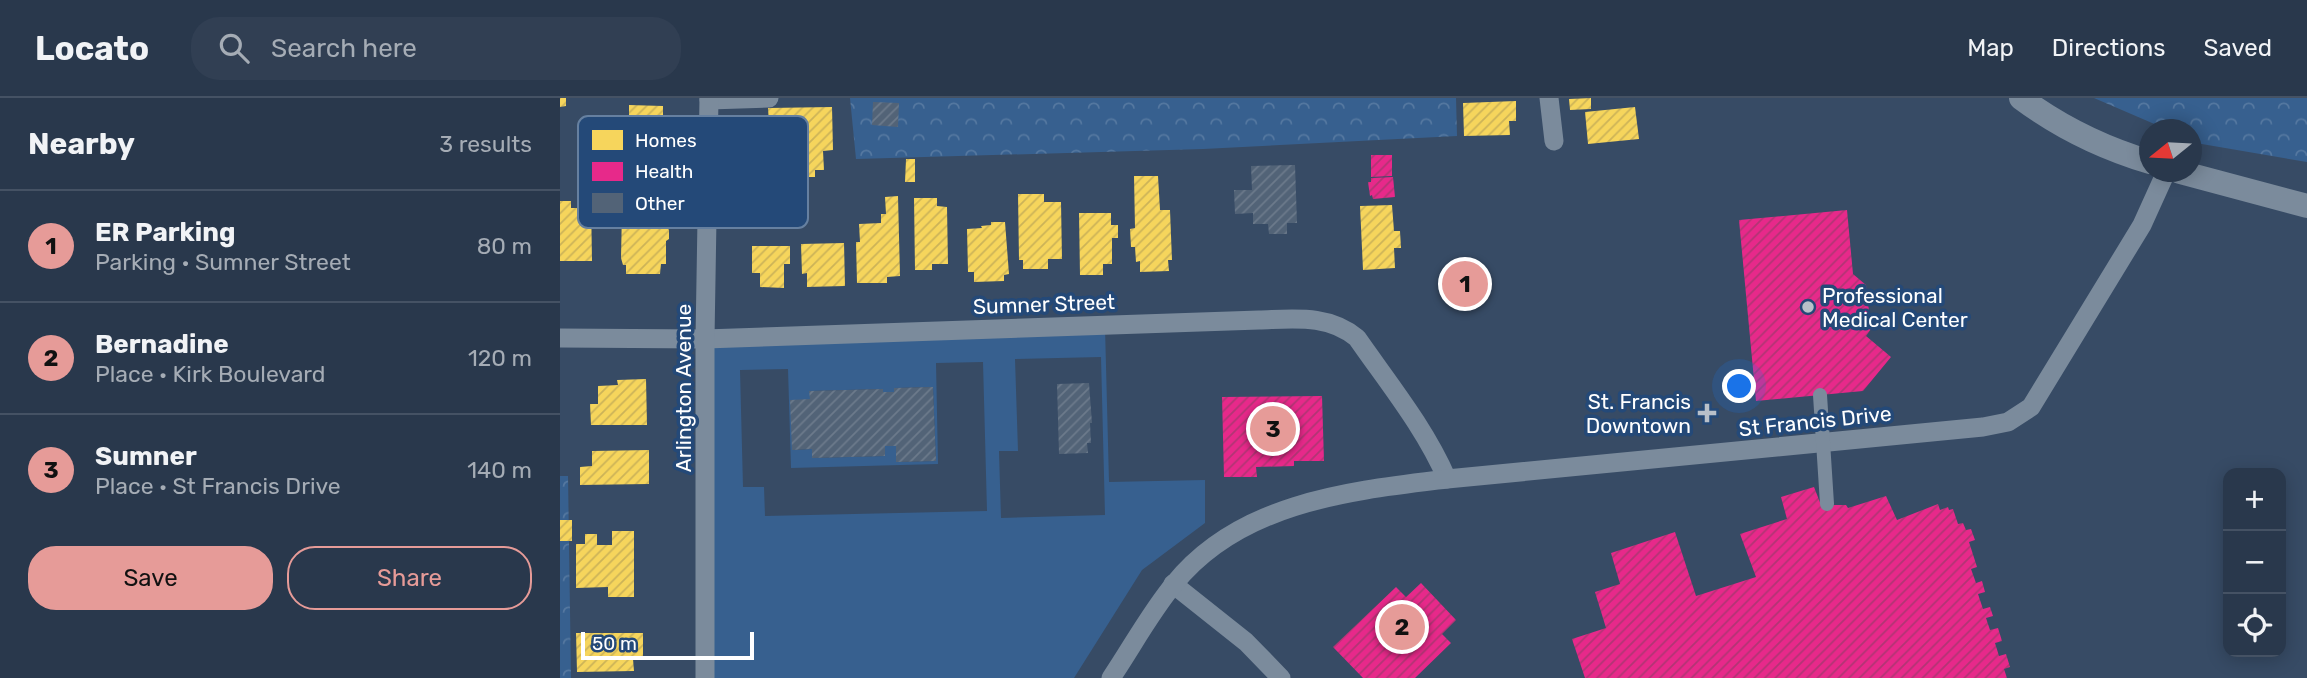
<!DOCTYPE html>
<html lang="en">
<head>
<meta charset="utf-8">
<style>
	:root { --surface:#29384c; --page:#313f53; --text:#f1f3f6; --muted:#a5acb5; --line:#455264; --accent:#e69b98 }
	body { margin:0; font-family:Rubik,sans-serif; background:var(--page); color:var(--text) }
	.controls { position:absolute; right:21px; bottom:21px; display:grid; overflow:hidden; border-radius:14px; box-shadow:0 4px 18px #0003 }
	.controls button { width:63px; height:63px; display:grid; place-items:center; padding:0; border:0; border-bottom:2px solid var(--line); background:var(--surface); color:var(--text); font:35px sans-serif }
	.compass { position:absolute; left:1579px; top:21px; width:63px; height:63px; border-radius:50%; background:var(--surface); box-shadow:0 4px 18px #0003; rotate:252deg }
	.scale { position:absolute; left:21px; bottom:18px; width:173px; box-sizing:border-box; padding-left:7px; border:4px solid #fff; border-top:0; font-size:19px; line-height:24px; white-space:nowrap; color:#fff; -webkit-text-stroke:5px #244978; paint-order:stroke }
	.you { position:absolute; left:1180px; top:289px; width:24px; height:24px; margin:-18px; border:5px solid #fff; border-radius:50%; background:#1a73e8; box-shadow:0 0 0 10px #1a73e833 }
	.badge { display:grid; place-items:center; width:46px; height:46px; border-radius:50%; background:var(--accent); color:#111; font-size:23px; font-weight:700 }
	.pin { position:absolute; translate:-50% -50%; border:4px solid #fff; box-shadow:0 2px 7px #0006 }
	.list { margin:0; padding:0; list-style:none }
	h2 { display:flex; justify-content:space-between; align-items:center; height:91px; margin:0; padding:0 28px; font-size:30px }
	h2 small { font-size:23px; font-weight:400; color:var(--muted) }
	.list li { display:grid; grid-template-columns:46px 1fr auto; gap:21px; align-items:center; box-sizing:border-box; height:112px; padding:0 28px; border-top:2px solid var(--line) }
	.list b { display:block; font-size:26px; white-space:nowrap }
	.list p { margin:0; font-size:23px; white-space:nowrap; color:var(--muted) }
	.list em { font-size:23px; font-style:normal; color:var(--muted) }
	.actions { display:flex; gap:14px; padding:21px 28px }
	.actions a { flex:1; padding:16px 0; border:2px solid var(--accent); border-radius:28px; text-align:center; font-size:24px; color:var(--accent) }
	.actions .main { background:var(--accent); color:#111 }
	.icon { flex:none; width:38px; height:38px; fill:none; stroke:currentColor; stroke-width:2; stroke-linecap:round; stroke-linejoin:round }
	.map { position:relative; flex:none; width:1747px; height:580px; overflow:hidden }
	header { display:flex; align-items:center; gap:42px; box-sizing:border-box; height:98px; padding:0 35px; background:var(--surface); border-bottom:2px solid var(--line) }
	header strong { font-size:33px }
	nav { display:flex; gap:38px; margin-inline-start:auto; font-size:24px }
	.search { width:490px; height:63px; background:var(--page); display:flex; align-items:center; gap:18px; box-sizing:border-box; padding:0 24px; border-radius:28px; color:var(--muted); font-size:26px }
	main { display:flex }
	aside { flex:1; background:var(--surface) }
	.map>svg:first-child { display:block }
</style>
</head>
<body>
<header>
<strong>Locato</strong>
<div class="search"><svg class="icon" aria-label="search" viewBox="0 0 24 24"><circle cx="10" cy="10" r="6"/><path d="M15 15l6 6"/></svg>Search here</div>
<nav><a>Map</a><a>Directions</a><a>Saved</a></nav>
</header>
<main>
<aside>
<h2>Nearby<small>3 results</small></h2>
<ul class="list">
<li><span class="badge">1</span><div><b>ER Parking</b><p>Parking · Sumner Street</p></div><em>80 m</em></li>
<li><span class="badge">2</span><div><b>Bernadine</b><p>Place · Kirk Boulevard</p></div><em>120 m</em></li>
<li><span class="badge">3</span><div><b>Sumner</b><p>Place · St Francis Drive</p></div><em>140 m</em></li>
</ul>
<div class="actions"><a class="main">Save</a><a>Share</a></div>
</aside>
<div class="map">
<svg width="1747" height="580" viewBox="0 0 1747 580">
	<defs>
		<pattern id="forest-crowns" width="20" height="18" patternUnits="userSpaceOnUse" patternTransform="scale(1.75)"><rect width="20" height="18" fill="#37608f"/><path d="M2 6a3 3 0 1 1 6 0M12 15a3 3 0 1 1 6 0" fill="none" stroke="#5578a0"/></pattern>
		<pattern id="homes-hatch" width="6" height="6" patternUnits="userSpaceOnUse" patternTransform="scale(1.75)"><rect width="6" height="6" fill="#f6d55c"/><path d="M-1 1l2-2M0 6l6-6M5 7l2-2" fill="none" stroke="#ccb358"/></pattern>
		<pattern id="health-hatch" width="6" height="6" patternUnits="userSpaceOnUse" patternTransform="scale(1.75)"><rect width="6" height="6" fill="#e7298a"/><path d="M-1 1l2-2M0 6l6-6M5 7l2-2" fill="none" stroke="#b13574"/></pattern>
		<pattern id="building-hatch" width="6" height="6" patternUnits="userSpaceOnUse" patternTransform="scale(1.75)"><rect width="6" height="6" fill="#526377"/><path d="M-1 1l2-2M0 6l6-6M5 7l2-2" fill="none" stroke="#6c7a8b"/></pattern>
	</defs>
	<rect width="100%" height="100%" fill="#374b65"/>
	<path fill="#37608f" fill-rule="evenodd" d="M 545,229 L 549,384 L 645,382 L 645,425 L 582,472 L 514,580 L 145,580 L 150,231 ZM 541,259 L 545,417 L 441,420 L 439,353 L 458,353 L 455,261 ZM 423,264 L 427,413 L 205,418 L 204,389 L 183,389 L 180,272 L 228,271 L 231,370 L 378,366 L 376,265 ZM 373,289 L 376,363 L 336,364 L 336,348 L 325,348 L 325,358 L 253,360 L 252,351 L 233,352 L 250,301 L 250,293 L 322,291 L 323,294 L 334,294 L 335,290 Z"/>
	<g fill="url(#forest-crowns)">
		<path d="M 290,0 L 896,0 L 897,38 L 643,51 L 296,61 Z"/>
		<path d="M 1534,0 L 1747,0 L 1747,64 L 1636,45 L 1632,43 L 1632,32 L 1606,31 Z"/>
		<path d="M 0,378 L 8,378 L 11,580 L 0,580 Z"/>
	</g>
	<g fill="url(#homes-hatch)">
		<path d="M 0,0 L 6,0 L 6,8 L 0,9 Z"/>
		<path d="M 1031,0 L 1031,11 L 1010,12 L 1009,1 Z"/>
		<path d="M 956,3 L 956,23 L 949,23 L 950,37 L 904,38 L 903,5 Z"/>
		<path d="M 69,7 L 103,8 L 103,43 L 69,42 Z"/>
		<path d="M 272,9 L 273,52 L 263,53 L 264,72 L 255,72 L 255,79 L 221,79 L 220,61 L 204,62 L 204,36 L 219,36 L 219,25 L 209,26 L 208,10 Z"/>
		<path d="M 1075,9 L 1079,41 L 1028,46 L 1025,14 Z"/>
		<path d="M 346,61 L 355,61 L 355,84 L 345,84 Z"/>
		<path d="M 574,78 L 598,78 L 600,112 L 610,112 L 612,162 L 608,162 L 609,173 L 580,174 L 580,163 L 576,164 L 575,149 L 571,149 L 570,131 L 575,130 Z"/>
		<path d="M 458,96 L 484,96 L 484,104 L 501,104 L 502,161 L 488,161 L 488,171 L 463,171 L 463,162 L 459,162 Z"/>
		<path d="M 338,98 L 340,178 L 327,179 L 327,185 L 297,185 L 296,144 L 300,144 L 299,126 L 321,125 L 321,116 L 326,116 L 325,99 Z"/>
		<path d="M 18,100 L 31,100 L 32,163 L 0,163 L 0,103 L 11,103 L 11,110 L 18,110 Z"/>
		<path d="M 354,100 L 377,100 L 377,108 L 387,109 L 388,166 L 372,166 L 372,172 L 355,172 Z"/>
		<path d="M 832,107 L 834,133 L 840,133 L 841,150 L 834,150 L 835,170 L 803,172 L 800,108 Z"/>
		<path d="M 62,112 L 104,112 L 104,125 L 109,132 L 109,141 L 106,143 L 106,166 L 101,166 L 100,176 L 66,176 L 66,167 L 63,167 L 61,160 Z"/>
		<path d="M 519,115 L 551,115 L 551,127 L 558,127 L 558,140 L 552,140 L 552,166 L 543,166 L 543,177 L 520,177 Z"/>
		<path d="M 431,124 L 445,124 L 449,176 L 444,177 L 444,183 L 414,184 L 414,174 L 408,174 L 407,131 L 422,130 L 421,128 L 431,127 Z"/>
		<path d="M 284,145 L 285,188 L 247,189 L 247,175 L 242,176 L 241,146 Z"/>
		<path d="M 192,148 L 230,148 L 230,166 L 224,166 L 224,190 L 200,189 L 200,175 L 192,175 Z"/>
		<path d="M 86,281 L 87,327 L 31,327 L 30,306 L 38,306 L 38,288 L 58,287 L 57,282 Z"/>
		<path d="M 89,352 L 89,386 L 20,387 L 20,369 L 32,368 L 32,353 Z"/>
		<rect x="0" y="422" width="12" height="21"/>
		<path d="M 52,433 L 74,433 L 74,499 L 48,499 L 48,489 L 16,490 L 16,446 L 25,446 L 25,436 L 37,436 L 37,447 L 52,447 Z"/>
		<path d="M 16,535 L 83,535 L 83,561 L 73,561 L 74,573 L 17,574 Z"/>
	</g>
	<g fill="url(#health-hatch)">
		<path d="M 811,57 L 832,57 L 832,78 L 811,79 Z"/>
		<path d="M 833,79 L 835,99 L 813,101 L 812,97 L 810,98 L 808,84 L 811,84 L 811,80 Z"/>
		<path d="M 1287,112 L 1293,176 L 1306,187 L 1311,231 L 1306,238 L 1331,259 L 1303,293 L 1196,303 L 1179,122 Z"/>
		<path d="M 762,298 L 764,363 L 734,363 L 734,368 L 696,369 L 697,379 L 664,379 L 662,299 Z"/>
		<path d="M 1254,389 L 1261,407 L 1286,407 L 1288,410 L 1326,398 L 1337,422 L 1378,406 L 1380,412 L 1388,409 L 1389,412 L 1393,411 L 1398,426 L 1403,425 L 1406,432 L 1411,431 L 1415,442 L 1409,444 L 1417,469 L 1411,471 L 1416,485 L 1422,483 L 1425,494 L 1418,496 L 1423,511 L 1430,509 L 1433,518 L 1426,520 L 1430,532 L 1438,530 L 1442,543 L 1435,545 L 1439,558 L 1446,556 L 1450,569 L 1444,571 L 1447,580 L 1025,580 L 1012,541 L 1046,530 L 1035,494 L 1060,486 L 1051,455 L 1115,434 L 1136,498 L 1196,479 L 1180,436 L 1227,421 L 1221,399 Z"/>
		<path d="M 861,485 L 896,522 L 882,536 L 891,545 L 855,580 L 803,580 L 773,549 L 836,489 L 846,499 Z"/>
	</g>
	<g fill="url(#building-hatch)">
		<path d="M 313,4 L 339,5 L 338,29 L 312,27 Z"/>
		<path d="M 735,67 L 737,125 L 727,125 L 727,136 L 709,136 L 708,126 L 693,126 L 693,115 L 675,116 L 674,92 L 692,92 L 691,68 Z"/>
		<path d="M 529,285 L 532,325 L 530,325 L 531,345 L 527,345 L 528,355 L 499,356 L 497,286 Z"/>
		<path d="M 373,289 L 376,363 L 336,364 L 336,348 L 325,348 L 325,358 L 252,360 L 252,351 L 232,352 L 230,302 L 250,301 L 249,293 L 323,291 L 323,294 L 334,294 L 334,290 Z"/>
	</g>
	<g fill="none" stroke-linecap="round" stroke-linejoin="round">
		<g stroke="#7b8b9c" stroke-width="19">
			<path d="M 989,0 L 994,43"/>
			<path d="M 149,2 L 209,0"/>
			<path d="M 0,240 L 145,241 L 699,222 C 734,221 768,216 797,240 C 829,286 865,330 887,381"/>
			<path d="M 613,486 L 686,544 L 721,580"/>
			<path d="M 145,580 L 145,241 L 149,0"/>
			<path d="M 551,580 C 572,549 590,515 614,486 C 680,404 790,393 887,381 L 1423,329 L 1448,324 L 1471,309 L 1582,127 L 1606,74"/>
		</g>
		<g stroke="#7b8b9c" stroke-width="24">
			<path d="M 1461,0 C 1500,29 1543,50 1590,64"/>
			<path d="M 1620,74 L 1747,108"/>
		</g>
		<path stroke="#7b8b9c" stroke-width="14" d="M 1260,297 L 1267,406"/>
	</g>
	<g fill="#b9c0c9" stroke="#244978" stroke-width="2.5">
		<circle cx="1248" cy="209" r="7"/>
		<path d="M1143.5 304.5h7v7h7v7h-7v7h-7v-7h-7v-7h7z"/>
	</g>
	<g text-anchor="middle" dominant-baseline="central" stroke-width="7" stroke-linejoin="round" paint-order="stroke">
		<g font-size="21" fill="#fff" stroke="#244978" text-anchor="start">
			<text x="1262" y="197">Professional<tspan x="1262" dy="24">Medical Center</tspan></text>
			<text x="1131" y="303" text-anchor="end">St. Francis<tspan x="1131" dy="24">Downtown</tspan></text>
		</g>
		<g font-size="21" fill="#fff" stroke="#244978">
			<text transform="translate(484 206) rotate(-2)">Sumner Street</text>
			<text transform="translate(123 290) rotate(-90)">Arlington Avenue</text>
			<text transform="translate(1255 323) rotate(-6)">St Francis Drive</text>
		</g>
	</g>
	<rect x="18" y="18" width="230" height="112" rx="10" fill="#244978" stroke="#6680a0" stroke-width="2"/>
	<rect x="32" y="32" width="31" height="20" fill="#f6d55c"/>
	<rect x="32" y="64" width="31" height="19" fill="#e7298a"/>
	<rect x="32" y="95" width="31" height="20" fill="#526377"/>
	<g font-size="19" fill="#fff">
		<text x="75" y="49">Homes</text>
		<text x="75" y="80">Health</text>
		<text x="75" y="112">Other</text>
	</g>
</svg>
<div class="controls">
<button>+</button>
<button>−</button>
<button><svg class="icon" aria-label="locate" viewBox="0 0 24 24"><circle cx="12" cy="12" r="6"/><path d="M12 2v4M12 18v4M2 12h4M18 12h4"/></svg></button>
</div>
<svg class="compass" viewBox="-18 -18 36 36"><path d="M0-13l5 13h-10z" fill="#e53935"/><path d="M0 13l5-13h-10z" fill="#a5acb5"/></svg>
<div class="scale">50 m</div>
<div class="you"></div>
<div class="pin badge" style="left:905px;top:186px">1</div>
<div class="pin badge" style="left:842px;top:529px">2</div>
<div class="pin badge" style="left:713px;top:331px">3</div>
</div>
</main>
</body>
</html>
